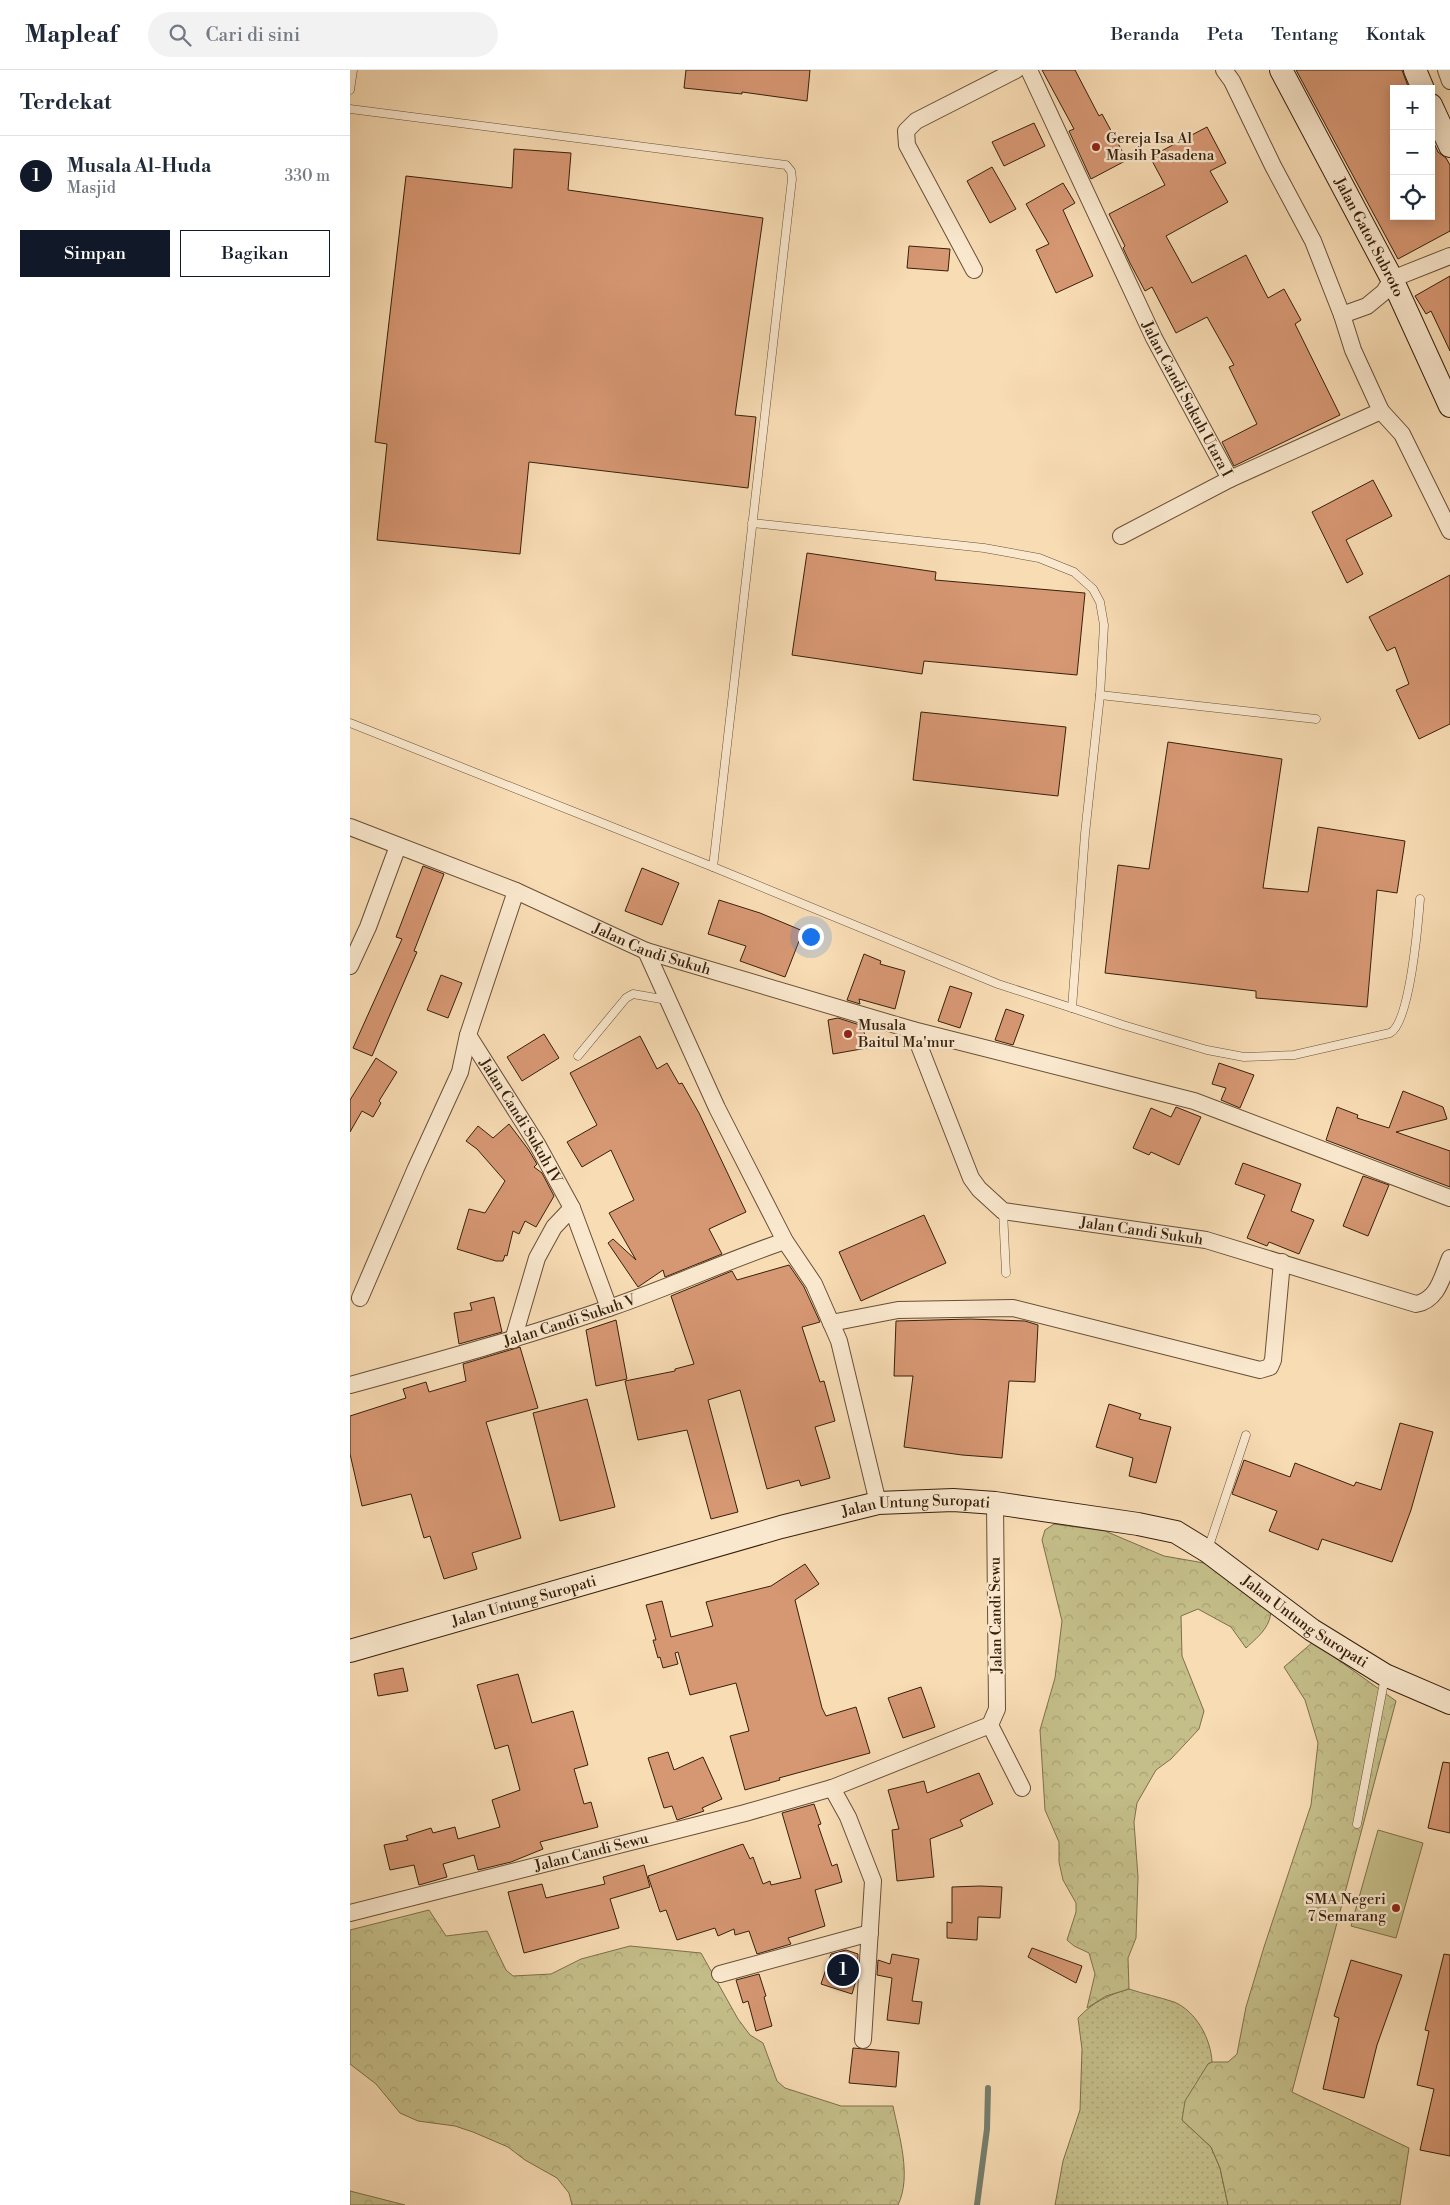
<!DOCTYPE html>
<html lang="id">
<head>
<meta charset="utf-8">
<style>
	:root { --surface:#fff; --page:#f2f2f3; --text:#1f2937; --muted:#747a83; --line:#e0e1e3; --accent:#111827 }
	body { margin:0; font-family:"Libre Bodoni",serif; background:var(--page); color:var(--text) }
	.controls { position:absolute; right:15px; top:15px; display:grid; overflow:hidden; border-radius:0px; box-shadow:0 2px 12px #0003 }
	.controls button { width:45px; height:45px; display:grid; place-items:center; padding:0; border:0; border-bottom:1px solid var(--line); background:var(--surface); color:var(--text); font:25px sans-serif }
	.you { position:absolute; left:460px; top:866px; width:18px; height:18px; margin:-12px; border:4px solid #fff; border-radius:50%; background:#1a73e8; box-shadow:0 0 0 8px #1a73e833 }
	.badge { display:grid; place-items:center; width:32px; height:32px; border-radius:50%; background:var(--accent); color:#fff; font-size:16px; font-weight:700 }
	.pin { position:absolute; translate:-50% -50%; border:2px solid #fff; box-shadow:0 1px 5px #0006 }
	.list { margin:0; padding:0; list-style:none }
	h2 { display:flex; justify-content:space-between; align-items:center; height:65px; margin:0; padding:0 20px; font-size:21px }
	h2 small { font-size:16px; font-weight:400; color:var(--muted) }
	.list li { display:grid; grid-template-columns:32px 1fr auto; gap:15px; align-items:center; box-sizing:border-box; height:80px; padding:0 20px; border-top:1px solid var(--line) }
	.list b { display:block; font-size:19px; white-space:nowrap }
	.list p { margin:0; font-size:16px; white-space:nowrap; color:var(--muted) }
	.list em { font-size:16px; font-style:normal; color:var(--muted) }
	.actions { display:flex; gap:10px; padding:15px 20px }
	.actions a { flex:1; padding:11px 0; border:1px solid var(--accent); border-radius:0px; text-align:center; font-size:18px; color:var(--accent) }
	.actions .main { background:var(--accent); color:#fff }
	.icon { flex:none; width:28px; height:28px; fill:none; stroke:currentColor; stroke-width:2; stroke-linecap:round; stroke-linejoin:round }
	.map { position:relative; flex:none; width:1100px; height:2135px; overflow:hidden }
	header { display:flex; align-items:center; gap:30px; box-sizing:border-box; height:70px; padding:0 25px; background:var(--surface); border-bottom:1px solid var(--line) }
	header strong { font-size:24px }
	nav { display:flex; gap:28px; margin-inline-start:auto; font-size:18px }
	.search { width:350px; height:45px; background:var(--page); display:flex; align-items:center; gap:12px; box-sizing:border-box; padding:0 18px; border-radius:28px; color:var(--muted); font-size:19px }
	main { display:flex }
	aside { flex:1; background:var(--surface) }
	.map>svg:first-child { display:block }
</style>
</head>
<body>
<header>
<strong>Mapleaf</strong>
<div class="search"><svg class="icon" aria-label="search" viewBox="0 0 24 24"><circle cx="10" cy="10" r="6"/><path d="M15 15l6 6"/></svg>Cari di sini</div>
<nav><a>Beranda</a><a>Peta</a><a>Tentang</a><a>Kontak</a></nav>
</header>
<main>
<aside>
<h2>Terdekat<small></small></h2>
<ul class="list">
<li><span class="badge">1</span><div><b>Musala Al-Huda</b><p>Masjid</p></div><em>330 m</em></li>
</ul>
<div class="actions"><a class="main">Simpan</a><a>Bagikan</a></div>
</aside>
<div class="map">
<svg width="1100" height="2135" viewBox="0 0 1100 2135">
	<defs>
		<pattern id="grass-dots" width="8" height="8" patternUnits="userSpaceOnUse" patternTransform="scale(1.25)"><rect width="8" height="8" fill="#c4be89"/><path d="M2 2h.1M6 6h.1" fill="none" stroke="#a9a375" stroke-width="1.8" stroke-linecap="round"/></pattern>
		<pattern id="forest-crowns" width="20" height="18" patternUnits="userSpaceOnUse" patternTransform="scale(1.25)"><rect width="20" height="18" fill="#c4be89"/><path d="M2 6a3 3 0 1 1 6 0M12 15a3 3 0 1 1 6 0" fill="none" stroke="#a9a375"/></pattern>
	</defs>
	<rect width="100%" height="100%" fill="#f8dcb4"/>
	<filter id="stains"><feTurbulence type="fractalNoise" baseFrequency=".004" numOctaves="4"/><feColorMatrix values="0 0 0 0 .2 0 0 0 0 .09 0 0 0 0 .02 0 0 0 .5 -.17"/></filter>
	<radialGradient id="worn" r=".72"><stop offset=".6" stop-color="#630" stop-opacity="0"/><stop offset="1" stop-color="#630" stop-opacity=".3"/></radialGradient>
	<path fill="url(#grass-dots)" stroke="#7e6f4a" d="M 779,1919 C 794,1924 809,1927 824,1932 C 846,1941 861,1969 862,1992 L 858,1994 L 832,2050 L 861,2077 L 870,2098 L 878,2135 L 705,2135 L 713,2091 L 730,2040 L 732,1979 L 728,1948 C 743,1932 758,1925 779,1919 Z"/>
	<g fill="url(#forest-crowns)" stroke="#7e6f4a">
		<path d="M 704,1454 L 755,1461 L 814,1486 L 860,1494 L 870,1498 L 890,1520 L 921,1536 C 922,1556 910,1565 896,1578 L 881,1557 L 848,1539 L 831,1546 L 832,1586 L 854,1641 L 849,1659 L 821,1689 L 806,1700 L 787,1733 L 784,1752 L 788,1807 L 786,1868 L 778,1888 L 779,1919 L 756,1926 L 737,1938 L 745,1904 L 739,1883 L 724,1876 L 717,1870 L 726,1842 L 726,1833 L 713,1810 L 709,1792 L 709,1772 L 695,1740 L 690,1660 L 705,1608 L 712,1551 L 692,1470 L 695,1460 Z"/>
		<path d="M 963,1572 L 1046,1631 L 942,2022 L 1059,2078 L 1050,2135 L 878,2135 L 870,2098 L 861,2077 L 832,2050 L 835,2031 L 858,1994 L 862,1992 L 878,1992 L 887,1984 L 896,1937 L 914,1877 L 961,1735 L 968,1673 L 955,1630 L 934,1597 Z"/>
		<path d="M 79,1840 L 96,1866 L 137,1861 L 156,1900 L 163,1906 L 201,1904 L 231,1889 L 280,1876 L 351,1883 L 388,1949 L 400,1965 L 413,1973 L 427,2011 L 435,2018 L 491,2036 L 543,2036 C 549,2066 562,2106 548,2135 L 222,2135 L 219,2123 L 207,2108 L 175,2090 L 158,2077 L 123,2062 L 105,2056 L 68,2051 L 50,2043 L 26,2014 L 0,1994 L 0,1860 Z"/>
		<path d="M 0,2121 L 55,2135 L 0,2135 Z"/>
	</g>
	<path fill="#c4be89" stroke="#7e6f4a" d="M 1028,1760 L 1073,1773 L 1046,1868 L 1001,1856 Z"/>
	<g fill="none" stroke-linecap="round" stroke-linejoin="round">
		<path stroke="#747e6d" stroke-width="6" d="M 627,2135 L 637,2059 L 638,2018"/>
	</g>
	<g fill="#d69773" stroke="#37200c">
		<path d="M 336,0 L 460,0 L 457,31 L 392,22 L 392,24 L 334,18 Z"/>
		<path d="M 692,0 L 725,0 L 749,46 L 752,44 L 777,90 L 741,109 L 719,61 L 724,59 Z"/>
		<path d="M 946,0 L 1052,0 L 1059,19 L 1044,19 L 1044,146 L 1081,146 L 1081,67 L 1088,82 L 1096,88 L 1100,95 L 1100,161 L 1048,189 Z"/>
		<path d="M 684,53 L 695,76 L 654,96 L 642,72 Z"/>
		<path d="M 857,57 L 876,93 L 860,101 L 878,132 L 816,166 L 842,213 L 896,185 L 918,228 L 934,219 L 951,250 L 945,254 L 990,345 L 884,396 L 872,372 L 907,354 L 879,297 L 884,295 L 857,247 L 826,263 L 802,217 L 795,221 L 780,193 L 773,178 L 775,176 L 759,144 L 815,115 L 800,87 Z"/>
		<path d="M 164,79 L 221,83 L 218,120 L 413,148 L 385,345 L 406,347 L 398,418 L 179,392 L 170,484 L 27,470 L 37,374 L 25,372 L 56,106 L 162,118 Z"/>
		<path d="M 642,97 L 666,139 L 640,153 L 617,111 Z"/>
		<path d="M 713,113 L 725,133 L 713,140 L 743,206 L 706,223 L 686,180 L 699,174 L 676,134 Z"/>
		<path d="M 559,176 L 600,179 L 598,201 L 557,198 Z"/>
		<path d="M 1100,206 L 1100,281 L 1081,241 L 1076,244 L 1065,226 Z"/>
		<path d="M 1023,410 L 1042,446 L 996,470 L 1013,504 L 997,513 L 962,442 Z"/>
		<path d="M 457,483 L 586,502 L 585,510 L 735,523 L 727,605 L 574,591 L 572,604 L 442,585 Z"/>
		<path d="M 1100,505 L 1100,654 L 1069,669 L 1046,620 L 1059,614 L 1045,577 L 1037,581 L 1019,547 Z"/>
		<path d="M 571,642 L 716,657 L 708,726 L 563,710 Z"/>
		<path d="M 818,672 L 932,689 L 913,818 L 958,822 L 968,757 L 1055,771 L 1047,823 L 1027,820 L 1017,937 L 906,928 L 906,921 L 755,903 L 768,795 L 799,799 Z"/>
		<path d="M 73,796 L 94,804 L 64,881 L 67,882 L 22,986 L 3,978 L 52,869 L 46,867 Z"/>
		<path d="M 292,798 L 329,813 L 312,855 L 275,841 Z"/>
		<path d="M 369,830 L 410,843 L 453,861 L 435,907 L 390,891 L 396,876 L 358,864 Z"/>
		<path d="M 514,884 L 531,891 L 530,894 L 555,901 L 545,939 L 509,929 L 510,934 L 497,930 Z"/>
		<path d="M 91,905 L 112,913 L 98,948 L 77,940 Z"/>
		<path d="M 600,916 L 622,923 L 610,958 L 588,951 Z"/>
		<path d="M 656,939 L 674,945 L 663,975 L 645,970 Z"/>
		<path d="M 488,948 L 513,956 L 517,978 L 483,984 L 478,950 Z"/>
		<path d="M 194,964 L 209,988 L 172,1011 L 157,987 Z"/>
		<path d="M 290,966 L 307,999 L 317,993 L 329,1014 L 332,1013 L 349,1043 L 396,1142 L 359,1159 L 372,1184 L 315,1207 L 313,1200 L 288,1217 L 258,1173 L 263,1169 L 286,1190 L 259,1143 L 284,1130 L 261,1080 L 232,1097 L 217,1072 L 247,1055 L 220,1003 Z"/>
		<path d="M 26,988 L 47,1002 L 29,1031 L 31,1033 L 23,1047 L 12,1041 L 0,1062 L 0,1030 Z"/>
		<path d="M 869,993 L 904,1005 L 890,1038 L 871,1030 L 876,1018 L 862,1014 Z"/>
		<path d="M 1053,1021 L 1093,1037 L 1097,1049 L 1046,1062 L 1100,1081 L 1100,1117 L 976,1070 L 987,1037 L 1008,1045 L 1007,1048 L 1039,1058 Z"/>
		<path d="M 826,1037 L 851,1047 L 829,1095 L 801,1082 L 799,1085 L 783,1078 L 801,1038 L 821,1047 Z"/>
		<path d="M 159,1054 L 178,1079 L 187,1094 L 184,1097 L 192,1103 L 204,1126 L 186,1157 L 175,1151 L 169,1164 L 163,1161 L 157,1186 L 155,1185 L 153,1191 L 146,1191 L 107,1179 L 119,1139 L 135,1143 L 155,1111 L 127,1079 L 116,1071 L 128,1056 L 143,1068 Z"/>
		<path d="M 893,1093 L 951,1114 L 941,1141 L 964,1150 L 949,1184 L 919,1172 L 917,1176 L 897,1168 L 915,1125 L 885,1114 Z"/>
		<path d="M 1013,1106 L 1039,1115 L 1018,1166 L 993,1156 Z"/>
		<path d="M 574,1145 L 596,1193 L 511,1231 L 489,1182 Z"/>
		<path d="M 439,1195 L 454,1217 L 470,1252 L 452,1257 L 470,1312 L 474,1311 L 485,1351 L 465,1357 L 480,1408 L 451,1416 L 449,1410 L 417,1419 L 390,1320 L 358,1330 L 388,1442 L 361,1449 L 337,1360 L 288,1370 L 275,1311 L 325,1301 L 325,1299 L 344,1294 L 321,1226 L 382,1201 L 387,1210 Z"/>
		<path d="M 144,1227 L 152,1262 L 109,1274 L 104,1243 L 122,1240 L 120,1233 Z"/>
		<path d="M 620,1249 L 675,1251 L 688,1255 L 685,1312 L 659,1311 L 652,1388 L 612,1385 L 554,1377 L 563,1306 L 544,1306 L 546,1251 Z"/>
		<path d="M 266,1250 L 277,1309 L 246,1316 L 236,1260 Z"/>
		<path d="M 170,1277 L 188,1338 L 136,1352 L 171,1468 L 122,1483 L 127,1499 L 94,1509 L 80,1466 L 74,1468 L 61,1424 L 12,1436 L 0,1384 L 0,1346 L 56,1328 L 53,1319 L 76,1312 L 79,1322 L 116,1311 L 113,1294 Z"/>
		<path d="M 237,1329 L 265,1437 L 210,1451 L 183,1343 Z"/>
		<path d="M 759,1334 L 791,1344 L 789,1349 L 821,1357 L 806,1413 L 779,1406 L 783,1388 L 746,1377 Z"/>
		<path d="M 1050,1353 L 1083,1362 L 1061,1440 L 1042,1492 L 972,1469 L 968,1480 L 919,1461 L 927,1441 L 882,1424 L 894,1390 L 940,1407 L 945,1393 L 1004,1416 L 1006,1412 L 1031,1420 Z"/>
		<path d="M 455,1494 L 469,1514 L 445,1530 L 472,1638 L 476,1646 L 506,1637 L 520,1683 L 429,1708 L 430,1710 L 395,1720 L 380,1666 L 399,1661 L 386,1613 L 340,1625 L 328,1582 L 325,1583 L 328,1594 L 313,1598 L 310,1587 L 308,1588 L 303,1570 L 306,1570 L 296,1535 L 312,1531 L 321,1567 L 363,1556 L 356,1532 L 421,1516 Z"/>
		<path d="M 53,1598 L 58,1621 L 28,1626 L 24,1604 Z"/>
		<path d="M 168,1604 L 182,1653 L 223,1641 L 238,1695 L 224,1699 L 234,1734 L 241,1732 L 248,1757 L 190,1772 L 193,1779 L 161,1792 L 128,1800 L 124,1785 L 93,1794 L 97,1807 L 69,1815 L 64,1795 L 40,1800 L 34,1775 L 58,1770 L 56,1766 L 81,1758 L 83,1763 L 105,1757 L 108,1769 L 150,1757 L 142,1730 L 170,1720 L 158,1675 L 145,1679 L 127,1615 Z"/>
		<path d="M 571,1617 L 585,1657 L 553,1668 L 538,1628 Z"/>
		<path d="M 318,1682 L 324,1700 L 353,1687 L 372,1729 L 352,1738 L 354,1741 L 327,1750 L 322,1736 L 314,1738 L 298,1688 Z"/>
		<path d="M 1093,1692 L 1100,1693 L 1100,1763 L 1078,1758 Z"/>
		<path d="M 629,1703 L 643,1734 L 610,1750 L 613,1756 L 580,1769 L 584,1807 L 547,1811 L 542,1760 L 549,1759 L 538,1720 L 574,1711 L 577,1723 Z"/>
		<path d="M 464,1734 L 471,1754 L 468,1755 L 482,1796 L 487,1794 L 492,1812 L 465,1820 L 475,1856 L 438,1868 L 441,1874 L 407,1884 L 399,1861 L 385,1865 L 384,1859 L 368,1866 L 365,1858 L 327,1870 L 316,1840 L 310,1842 L 298,1806 L 393,1774 L 400,1789 L 403,1787 L 413,1814 L 420,1811 L 421,1815 L 451,1808 L 432,1743 Z"/>
		<path d="M 294,1795 L 300,1817 L 260,1829 L 269,1858 L 174,1883 L 158,1822 L 192,1814 L 196,1828 L 255,1814 L 253,1807 Z"/>
		<path d="M 630,1816 L 652,1817 L 650,1848 L 628,1847 L 627,1870 L 597,1868 L 597,1852 L 602,1853 L 602,1817 Z"/>
		<path d="M 682,1878 L 732,1896 L 726,1913 L 678,1887 Z"/>
		<path d="M 496,1880 L 508,1884 L 507,1907 L 502,1924 L 471,1914 L 481,1884 Z"/>
		<path d="M 542,1884 L 569,1889 L 562,1931 L 572,1932 L 569,1954 L 537,1950 L 542,1908 L 527,1905 L 528,1890 L 540,1894 Z"/>
		<path d="M 1094,1884 L 1100,1885 L 1100,2086 L 1070,2080 L 1084,2019 L 1067,2015 L 1079,1961 L 1075,1960 Z"/>
		<path d="M 1001,1890 L 1052,1905 L 1027,1975 L 1014,2028 L 973,2019 L 989,1948 L 984,1946 Z"/>
		<path d="M 409,1904 L 416,1926 L 414,1927 L 422,1956 L 406,1961 L 398,1931 L 393,1933 L 386,1910 Z"/>
		<path d="M 503,1978 L 549,1982 L 546,2017 L 499,2013 Z"/>
	</g>
	<g fill="none" stroke-linecap="round" stroke-linejoin="round">
		<defs>
			<g id="lane">
				<path d="M 0,20 L 3,0"/>
				<path d="M 0,39 L 436,95 L 441,101 L 442,109 L 363,797 L 0,653"/>
				<path d="M 402,453 L 634,478 L 689,488 L 724,502 L 743,519 L 750,532 L 754,555 L 750,625 L 735,764 L 722,938 L 773,955 L 857,980 L 894,987 L 944,985 L 1040,963 C 1060,953 1068,854 1070,829"/>
				<path d="M 750,625 L 966,649"/>
				<path d="M 363,797 L 648,914 L 722,938"/>
				<path d="M 228,986 L 276,928 L 283,924 L 317,930"/>
				<path d="M 653,1141 L 656,1203"/>
				<path d="M 858,1479 L 896,1365"/>
				<path d="M 1007,1754 L 1035,1607"/>
			</g>
			<g id="street">
				<path id="s1" d="M 679,0 L 804,268 L 880,409 L 1031,341 L 1003,280 L 992,245 L 1017,236 L 1034,222 L 1042,209 L 1100,186"/>
				<path d="M 874,0 L 882,11 L 923,96 L 963,171 L 992,245"/>
				<path d="M 1096,0 L 1100,11"/>
				<path d="M 624,200 L 557,75 L 556,61 L 566,51 L 666,0"/>
				<path d="M 1031,341 L 1052,364 L 1100,461"/>
				<path d="M 771,466 L 880,409"/>
				<path id="s2" d="M 0,757 L 166,821 L 296,881 L 563,960 L 844,1031 L 1100,1128"/>
				<path d="M 296,881 L 367,1038 L 435,1171 L 464,1214 L 489,1271 L 528,1433"/>
				<path d="M 0,896 L 18,857 L 48,776"/>
				<path id="s3" d="M 563,960 L 621,1108 L 629,1119 L 653,1141 L 856,1170 L 1066,1234 C 1088,1230 1092,1207 1100,1188"/>
				<path id="s4" d="M 118,965 L 187,1074 L 222,1138 L 259,1238"/>
				<path d="M 10,1228 L 66,1098 L 110,1002 L 118,965 L 166,821"/>
				<path d="M 481,1253 L 548,1240 L 663,1238 L 910,1300 L 920,1297 L 923,1290 L 932,1192"/>
				<path d="M 163,1270 L 187,1188 L 204,1157 L 222,1138"/>
				<path id="s5" d="M 0,1315 C 88,1291 175,1267 262,1237 C 320,1217 376,1191 435,1171"/>
				<path d="M 640,1655 L 672,1718"/>
				<path d="M 482,1718 L 498,1747 L 523,1811 L 513,1970"/>
				<path id="s6" d="M 0,1843 L 395,1743 L 482,1718 L 640,1655 L 647,1639 L 645,1433"/>
				<path d="M 370,1904 L 520,1863"/>
			</g>
			<g id="secondary">
				<path id="s7" d="M 931,0 L 1042,209 L 1100,336"/>
				<path d="M 1065,0 L 1073,19"/>
				<path d="M 1081,35 L 1100,76"/>
				<path id="s8" d="M 0,1581 L 431,1457 L 528,1433 L 603,1430 L 645,1433 L 788,1454 L 826,1462 L 857,1481 L 962,1560 L 1035,1605 L 1100,1633"/>
			</g>
		</defs>
		<use href="#lane" stroke="#674f36" stroke-width="9"/>
		<use href="#street" stroke="#674f36" stroke-width="18"/>
		<use href="#secondary" stroke="#37200c" stroke-width="24"/>
		<use href="#lane" stroke="#fae8ce" stroke-width="8"/>
		<use href="#street" stroke="#fae8ce" stroke-width="16"/>
		<use href="#secondary" stroke="#fae8ce" stroke-width="22"/>
	</g>
	<g fill="#8f2418" stroke="#fae8ce" stroke-width="2">
		<circle cx="746" cy="77" r="5"/>
		<circle cx="498" cy="964" r="5"/>
		<circle cx="1046" cy="1838" r="5"/>
	</g>
	<g text-anchor="middle" dominant-baseline="central" stroke-width="4.5" stroke-linejoin="round" paint-order="stroke">
		<g font-size="15" fill="#37200c" stroke="#fae8ce" text-anchor="start">
			<text x="756" y="68">Gereja Isa Al<tspan x="756" dy="17">Masih Pasadena</tspan></text>
			<text x="508" y="955">Musala<tspan x="508" dy="17">Baitul Ma'mur</tspan></text>
			<text x="1036" y="1829" text-anchor="end">SMA Negeri<tspan x="1036" dy="17">7 Semarang</tspan></text>
		</g>
		<g font-size="15" fill="#37200c" stroke="#fae8ce">
			<text stroke="none"><textPath href="#s7" startOffset="189">Jalan Gatot Subroto</textPath></text>
			<text stroke="none"><textPath href="#s1" startOffset="365">Jalan Candi Sukuh Utara I</textPath></text>
			<text stroke="none"><textPath href="#s2" startOffset="326">Jalan Candi Sukuh</textPath></text>
			<text stroke="none"><textPath href="#s4" startOffset="101">Jalan Candi Sukuh IV</textPath></text>
			<text stroke="none"><textPath href="#s3" startOffset="345">Jalan Candi Sukuh</textPath></text>
			<text stroke="none"><textPath href="#s5" startOffset="229">Jalan Candi Sukuh V</textPath></text>
			<text stroke="none"><textPath href="#s8" startOffset="586">Jalan Untung Suropati</textPath></text>
			<text stroke="none"><textPath href="#s8" startOffset="181">Jalan Untung Suropati</textPath></text>
			<text transform="translate(646 1545) rotate(-91)">Jalan Candi Sewu</text>
			<text stroke="none"><textPath href="#s8" startOffset="1006">Jalan Untung Suropati</textPath></text>
			<text stroke="none"><textPath href="#s6" startOffset="249">Jalan Candi Sewu</textPath></text>
		</g>
	</g>
	<rect width="100%" height="100%" filter="url(#stains)"/>
	<rect width="100%" height="100%" fill="url(#worn)"/>
</svg>
<div class="controls">
<button>+</button>
<button>−</button>
<button><svg class="icon" aria-label="locate" viewBox="0 0 24 24"><circle cx="12" cy="12" r="6"/><path d="M12 2v4M12 18v4M2 12h4M18 12h4"/></svg></button>
</div>
<div class="you"></div>
<div class="pin badge" style="left:493px;top:1900px">1</div>
</div>
</main>
</body>
</html>
